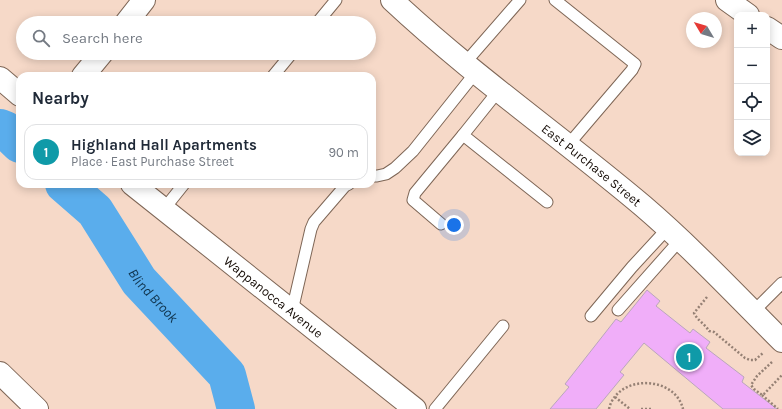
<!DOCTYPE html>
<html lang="en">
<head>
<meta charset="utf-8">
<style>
	:root { --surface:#fff; --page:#f2f2f3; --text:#1f2937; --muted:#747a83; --line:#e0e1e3; --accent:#762ea1 }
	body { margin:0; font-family:Karla,sans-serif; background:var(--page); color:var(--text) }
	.controls { position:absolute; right:12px; top:12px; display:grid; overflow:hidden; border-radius:8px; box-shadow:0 2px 10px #0003 }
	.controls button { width:36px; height:36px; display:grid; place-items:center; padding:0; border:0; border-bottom:1px solid var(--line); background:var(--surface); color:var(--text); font:20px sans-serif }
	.compass { position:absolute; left:686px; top:12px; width:36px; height:36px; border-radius:50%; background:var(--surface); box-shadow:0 2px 10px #0003; rotate:308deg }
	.you { position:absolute; left:454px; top:225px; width:14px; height:14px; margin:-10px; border:3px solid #fff; border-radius:50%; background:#1a73e8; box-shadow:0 0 0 6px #1a73e833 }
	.badge { display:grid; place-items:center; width:26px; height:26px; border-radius:50%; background:var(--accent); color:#fff; font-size:13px; font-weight:700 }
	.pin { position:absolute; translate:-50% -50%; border:2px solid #fff; box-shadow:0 1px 4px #0006 }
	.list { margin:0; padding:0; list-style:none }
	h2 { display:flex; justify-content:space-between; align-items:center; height:52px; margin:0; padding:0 16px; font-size:17px }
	h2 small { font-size:13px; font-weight:400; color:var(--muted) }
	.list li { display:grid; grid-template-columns:26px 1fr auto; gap:12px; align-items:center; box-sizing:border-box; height:56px; margin:0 8px 8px; padding:0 8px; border:1px solid var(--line); border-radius:12px }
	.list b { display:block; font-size:15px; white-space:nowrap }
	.list p { margin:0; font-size:13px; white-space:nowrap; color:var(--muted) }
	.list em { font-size:13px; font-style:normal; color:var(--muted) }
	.icon { flex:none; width:22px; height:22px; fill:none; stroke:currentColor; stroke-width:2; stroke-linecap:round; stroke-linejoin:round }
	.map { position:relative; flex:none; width:782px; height:409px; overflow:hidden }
	.search { position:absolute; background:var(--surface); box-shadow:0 2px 10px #0003; left:16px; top:16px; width:360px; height:44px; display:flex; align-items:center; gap:10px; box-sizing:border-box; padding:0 14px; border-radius:22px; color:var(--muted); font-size:15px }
	.panel { position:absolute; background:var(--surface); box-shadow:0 2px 10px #0003; left:16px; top:72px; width:360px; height:116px; border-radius:12px }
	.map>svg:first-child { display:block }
</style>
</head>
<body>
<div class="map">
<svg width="782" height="409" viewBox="0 0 782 409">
	<rect width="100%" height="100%" fill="#f6d9c8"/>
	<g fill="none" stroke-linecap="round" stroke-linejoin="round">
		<g stroke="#5aadec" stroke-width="38">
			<path d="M 0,128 L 5,130 L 20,144"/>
			<path id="s1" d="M 64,184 L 95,211 L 139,281 L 227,375 L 236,409"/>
		</g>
	</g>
	<path fill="#f0aef9" stroke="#baa6bc" d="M 647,290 L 660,301 L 656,306 L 690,333 L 693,329 L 710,342 L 706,348 L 744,377 L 742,382 L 777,409 L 723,409 L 644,343 L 620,372 L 624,375 L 596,409 L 550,409 L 569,387 L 565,384 L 616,319 L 621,322 Z"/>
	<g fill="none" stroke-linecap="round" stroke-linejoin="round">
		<defs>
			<g id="service">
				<path d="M 555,0 L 635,64 L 632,70 L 568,145"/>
				<path d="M 317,23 L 336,0"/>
				<path d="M 465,63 L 520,0"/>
				<path d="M 273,76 L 292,53"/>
				<path d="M 499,90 L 463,135 L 547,202"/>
				<path d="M 372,176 L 377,176 L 386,174 L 395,168 L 413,151 L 476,72"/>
				<path d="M 164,209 L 184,184"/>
				<path d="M 441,224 L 413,200 L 415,193 L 463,135"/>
				<path d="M 618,310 L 680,240"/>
				<path d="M 292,311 L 311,229 L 314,222 L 345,186 L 349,184"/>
				<path d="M 753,312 L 782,283"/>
				<path d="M 591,316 L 632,267 L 668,228"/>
				<path d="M 435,409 L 503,326"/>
			</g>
			<g id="minor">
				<path d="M 727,0 L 748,15"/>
				<path d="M 126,23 L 144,0"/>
				<path d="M 767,28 L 782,38"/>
				<path d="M 83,76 L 102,53"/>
				<path d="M 0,78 L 20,95"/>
				<path id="s2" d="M 132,184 L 415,409"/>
				<path d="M 0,373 L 37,409"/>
			</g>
			<g id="secondary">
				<path id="s3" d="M 392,0 C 471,74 560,136 643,206 C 692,248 736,295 782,341"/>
			</g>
		</defs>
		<use href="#service" stroke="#7e6656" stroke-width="13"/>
		<use href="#minor" stroke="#7e6656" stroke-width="24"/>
		<use href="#secondary" stroke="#7e6656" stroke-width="24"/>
		<g stroke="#958074" stroke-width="2.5" stroke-dasharray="2 2" stroke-linecap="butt">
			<path d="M 707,297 L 694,313 C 697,320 705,324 709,331 L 714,332 L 745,358 L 750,360 L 755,360 L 763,353"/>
			<path d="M 772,362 L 757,376 L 751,385 L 754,389 L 762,395 L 764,394 L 782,375"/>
			<path d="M 762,395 L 778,409"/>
			<path d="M 615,397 L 630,409"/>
			<path d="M 609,409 C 617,374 675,375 683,409"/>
			<path d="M 641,409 L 651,409"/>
		</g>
		<use href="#service" stroke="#fff" stroke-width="11"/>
		<use href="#minor" stroke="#fff" stroke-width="22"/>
		<use href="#secondary" stroke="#fff" stroke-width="22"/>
	</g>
	<g text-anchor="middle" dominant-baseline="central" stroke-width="4" stroke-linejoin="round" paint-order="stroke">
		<g font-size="13" fill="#170e08" stroke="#ffe8d9">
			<text stroke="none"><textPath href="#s3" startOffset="259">East Purchase Street</textPath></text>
			<text stroke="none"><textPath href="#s2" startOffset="181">Wappanocca Avenue</textPath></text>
		</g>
		<g font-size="14" font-style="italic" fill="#10344d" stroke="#ffe8d9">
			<text stroke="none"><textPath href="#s1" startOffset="144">Blind Brook</textPath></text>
		</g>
	</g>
</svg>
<div class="controls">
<button>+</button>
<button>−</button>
<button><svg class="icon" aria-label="locate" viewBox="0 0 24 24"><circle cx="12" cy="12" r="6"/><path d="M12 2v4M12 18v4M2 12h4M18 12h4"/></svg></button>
<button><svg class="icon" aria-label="layers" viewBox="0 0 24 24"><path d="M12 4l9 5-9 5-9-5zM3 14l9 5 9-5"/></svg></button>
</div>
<svg class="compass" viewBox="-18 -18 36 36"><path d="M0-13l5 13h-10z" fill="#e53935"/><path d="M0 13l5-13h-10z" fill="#747a83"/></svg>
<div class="you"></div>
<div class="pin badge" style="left:689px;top:357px;background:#0f9aa8">1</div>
<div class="search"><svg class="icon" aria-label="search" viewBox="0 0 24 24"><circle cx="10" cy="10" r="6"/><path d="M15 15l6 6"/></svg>Search here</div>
<section class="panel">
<h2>Nearby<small></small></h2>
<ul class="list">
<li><span class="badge" style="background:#0f9aa8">1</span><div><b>Highland Hall Apartments</b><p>Place · East Purchase Street</p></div><em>90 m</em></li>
</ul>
</section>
</div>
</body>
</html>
